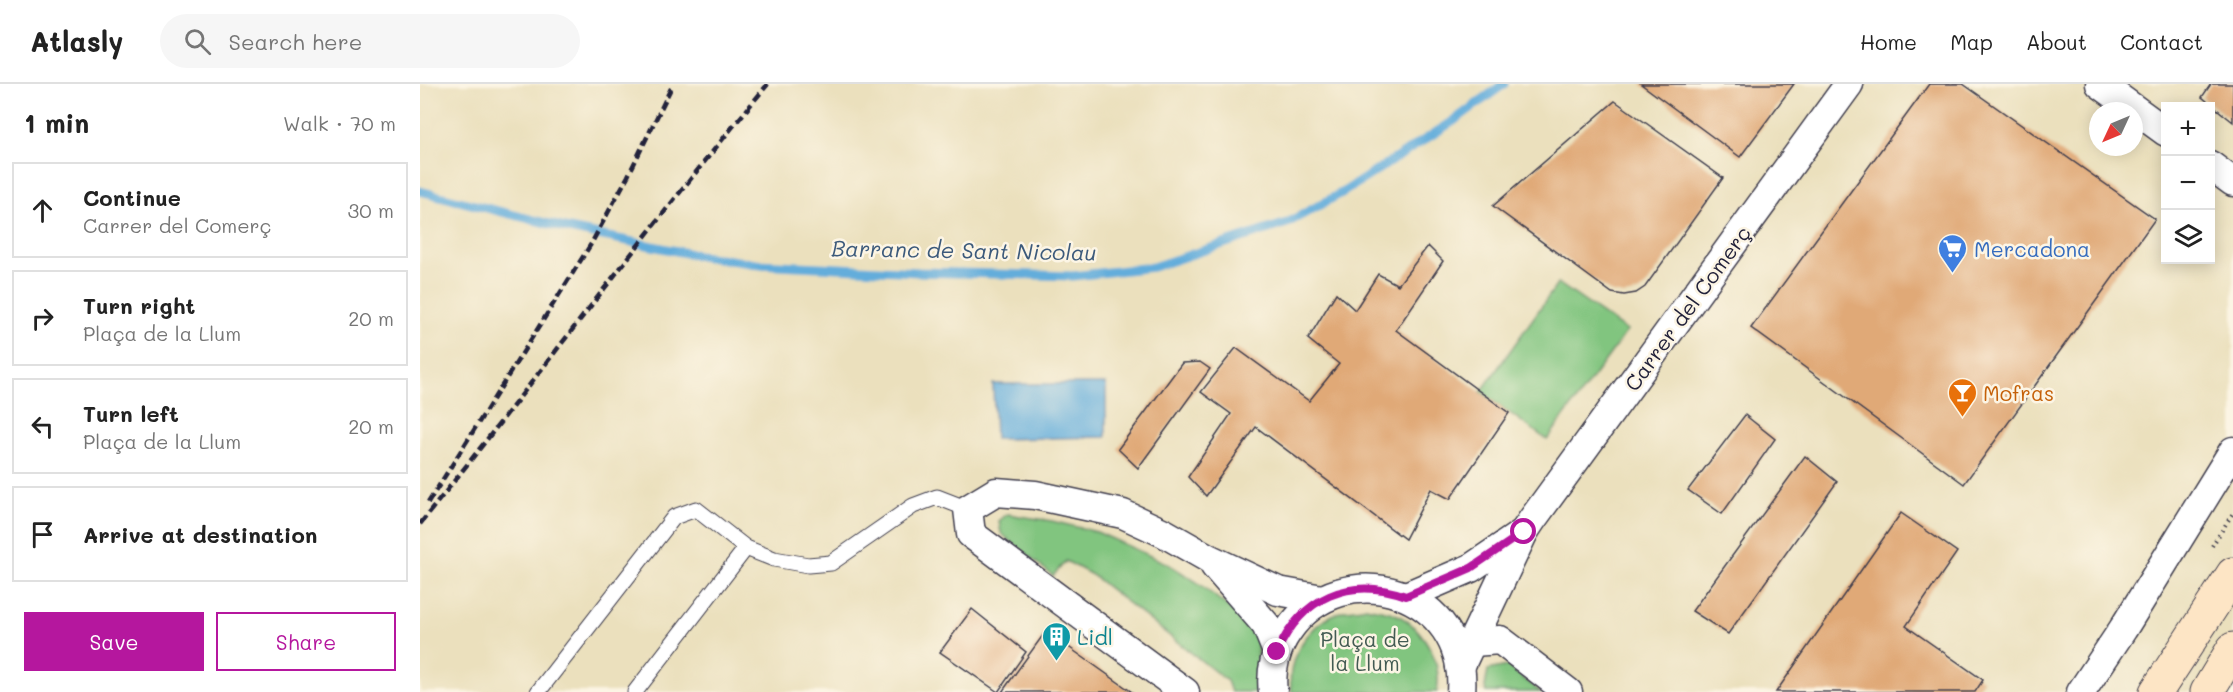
<!DOCTYPE html>
<html lang="en">
<head>
<meta charset="utf-8">
<style>
	:root { --surface:#fff; --page:#f6f6f6; --text:#222; --muted:#767676; --line:#e0e0e0; --accent:#b5179e }
	body { margin:0; font-family:Mali,sans-serif; background:var(--page); color:var(--text) }
	.controls { position:absolute; right:18px; top:18px; display:grid; overflow:hidden; border-radius:0px; box-shadow:0 3px 15px #0003 }
	.controls button { width:54px; height:54px; display:grid; place-items:center; padding:0; border:0; border-bottom:2px solid var(--line); background:var(--surface); color:var(--text); font:30px sans-serif }
	.compass { position:absolute; left:1669px; top:18px; width:54px; height:54px; border-radius:50%; background:var(--surface); box-shadow:0 3px 15px #0003; rotate:226deg }
	.stop { position:absolute; width:18px; height:18px; margin:-14px; border:4px solid #b5179e; border-radius:50%; background:#fff }
	.stop.end { background:#b5179e; border-color:#fff; box-shadow:0 2px 6px #0008 }
	.list { margin:0; padding:0; list-style:none }
	h2 { display:flex; justify-content:space-between; align-items:center; height:78px; margin:0; padding:0 24px; font-size:26px }
	h2 small { font-size:20px; font-weight:400; color:var(--muted) }
	.list li { display:grid; grid-template-columns:39px 1fr auto; gap:18px; align-items:center; box-sizing:border-box; height:96px; margin:0 12px 12px; padding:0 12px; border:2px solid var(--line); border-radius:0px }
	.list b { display:block; font-size:22px; white-space:nowrap }
	.list p { margin:0; font-size:20px; white-space:nowrap; color:var(--muted) }
	.list em { font-size:20px; font-style:normal; color:var(--muted) }
	.actions { display:flex; gap:12px; padding:18px 24px }
	.actions a { flex:1; padding:14px 0; border:2px solid var(--accent); border-radius:0px; text-align:center; font-size:21px; color:var(--accent) }
	.actions .main { background:var(--accent); color:#fff }
	.icon { flex:none; width:33px; height:33px; fill:none; stroke:currentColor; stroke-width:2; stroke-linecap:round; stroke-linejoin:round }
	.map { position:relative; flex:none; width:1813px; height:608px; overflow:hidden }
	header { display:flex; align-items:center; gap:36px; box-sizing:border-box; height:84px; padding:0 30px; background:var(--surface); border-bottom:2px solid var(--line) }
	header strong { font-size:28px }
	nav { display:flex; gap:33px; margin-inline-start:auto; font-size:21px }
	.search { width:420px; height:54px; background:var(--page); display:flex; align-items:center; gap:15px; box-sizing:border-box; padding:0 21px; border-radius:33px; color:var(--muted); font-size:22px }
	main { display:flex }
	aside { flex:1; background:var(--surface) }
	.map>svg:first-child { display:block }
</style>
</head>
<body>
<header>
<strong>Atlasly</strong>
<div class="search"><svg class="icon" aria-label="search" viewBox="0 0 24 24"><circle cx="10" cy="10" r="6"/><path d="M15 15l6 6"/></svg>Search here</div>
<nav><a>Home</a><a>Map</a><a>About</a><a>Contact</a></nav>
</header>
<main>
<aside>
<h2>1 min<small>Walk · 70 m</small></h2>
<ul class="list">
<li><svg class="icon" aria-label="ahead" viewBox="0 0 24 24"><path d="M12 20V5M6 11l6-6 6 6"/></svg><div><b>Continue</b><p>Carrer del Comerç</p></div><em>30 m</em></li>
<li><svg class="icon" aria-label="right" viewBox="0 0 24 24"><path d="M7 20v-9h11M14 6l5 5-5 5"/></svg><div><b>Turn right</b><p>Plaça de la Llum</p></div><em>20 m</em></li>
<li><svg class="icon" aria-label="left" viewBox="0 0 24 24"><path d="M17 20v-9H6M10 6l-5 5 5 5"/></svg><div><b>Turn left</b><p>Plaça de la Llum</p></div><em>20 m</em></li>
<li><svg class="icon" aria-label="arrive" viewBox="0 0 24 24"><path d="M6 21V4h12l-3 4 3 4H6"/></svg><div><b>Arrive at destination</b></div></li>
</ul>
<div class="actions"><a class="main">Save</a><a>Share</a></div>
</aside>
<div class="map">
<svg width="1813" height="608" viewBox="0 0 1813 608">
	<rect width="100%" height="100%" fill="#fcf5e5"/>
	<filter id="ink" filterUnits="userSpaceOnUse"><feTurbulence type="fractalNoise" baseFrequency=".0167" numOctaves="2"/><feDisplacementMap in="SourceGraphic" scale="12" xChannelSelector="R" yChannelSelector="G"/><feConvolveMatrix kernelMatrix="1 2 1 2 8 2 1 2 1" color-interpolation-filters="sRGB"/></filter>
	<filter id="wash" filterUnits="userSpaceOnUse"><feTurbulence type="fractalNoise" baseFrequency=".008" numOctaves="4" result="noise"/><feDisplacementMap in="SourceGraphic" scale="24" xChannelSelector="R" yChannelSelector="G"/><feGaussianBlur stdDeviation="1.35" result="paint"/><feColorMatrix in="noise" values="0 0 0 0 0 0 0 0 0 0 0 0 0 0 0 0 0 1.4 0 .05"/><feComposite in="paint" operator="in"/></filter>
	<g filter="url(#wash)">
		<rect width="100%" height="100%" fill="#ebe0bd"/>
		<g fill="#81c57f" stroke="#52745d" stroke-width="1.5">
			<path d="M 1138,199 L 1207,247 L 1127,356 L 1061,308 Z"/>
			<path d="M 587,430 L 632,437 L 677,448 L 748,480 L 777,498 L 826,537 L 838,560 L 836,608 L 811,608 L 807,597 L 672,491 L 646,477 L 633,492 L 588,455 L 581,449 L 579,437 Z"/>
			<path d="M 946,523 C 954,525 962,526 970,528 C 1001,539 1023,575 1017,608 L 872,608 C 864,575 891,536 923,527 C 930,525 939,525 946,523 Z"/>
			<path d="M 1087,582 L 1121,608 L 1066,608 L 1065,603 L 1068,586 Z"/>
		</g>
		<path fill="#63addb" stroke="#42688b" stroke-width="1.5" d="M 573,300 L 686,300 L 686,353 L 575,355 Z"/>
		<g fill="none" stroke-linecap="round" stroke-linejoin="round">
			<path stroke="#63addb" stroke-width="9" d="M 0,107 L 149,145 L 281,172 L 338,180 L 499,188 L 653,192 L 733,183 L 867,139 L 925,107 L 1032,38 L 1084,0"/>
		</g>
		<g id="blocks">
			<g fill="#e0a977">
				<path d="M 1221,0 L 1374,0 L 1320,73 Z"/>
				<path d="M 1509,0 L 1543,0 L 1735,135 L 1544,400 L 1331,244 Z"/>
				<path d="M 1791,0 L 1813,0 L 1813,38 L 1782,13 Z"/>
				<path d="M 1195,17 L 1303,94 L 1225,203 L 1216,209 L 1204,211 L 1192,209 L 1073,122 Z"/>
				<path d="M 1008,162 L 1023,177 L 976,246 L 1089,329 L 1030,415 L 1011,405 L 985,455 L 836,343 L 786,412 L 768,393 L 811,330 L 781,308 L 816,264 L 889,317 L 919,280 L 888,255 L 916,209 L 935,226 L 958,190 L 978,201 Z"/>
				<path d="M 780,278 L 790,285 L 718,384 L 698,365 L 762,279 Z"/>
				<path d="M 1325,331 L 1355,355 L 1302,430 L 1268,406 Z"/>
				<path d="M 1385,372 L 1417,398 L 1308,550 L 1272,527 Z"/>
				<path d="M 1481,429 L 1537,468 L 1486,542 L 1563,596 L 1555,608 L 1356,608 Z"/>
				<path d="M 552,525 L 606,568 L 578,608 L 520,568 Z"/>
				<path d="M 626,547 L 712,608 L 582,608 Z"/>
			</g>
		</g>
	</g>
	<g filter="url(#ink)">
		<use href="#blocks" fill-opacity="0" stroke="#403e4e" stroke-width="1.5"/>
		<g fill="none" stroke-linecap="round" stroke-linejoin="round">
			<defs>
				<g id="lane">
					<path d="M 118,608 L 254,433 L 276,425 L 326,464 L 354,475 L 388,481 L 411,479 L 493,422 L 517,413 L 548,425"/>
					<path d="M 215,608 L 326,464"/>
				</g>
				<g id="street">
					<path d="M 1680,0 L 1746,48"/>
					<path d="M 1790,81 L 1813,98"/>
					<path d="M 795,482 L 846,541 L 857,568"/>
					<path d="M 986,512 L 1051,484 L 1104,448"/>
					<path d="M 1053,558 L 1080,556 L 1148,608"/>
					<path d="M 1040,583 L 1104,448 L 1112,436 L 1429,0"/>
					<path d="M 765,608 L 551,450 L 548,425 L 576,408 L 615,411 L 703,430 L 744,449 L 788,474 L 858,507 L 902,515"/>
					<path d="M 853,608 C 850,587 856,564 868,547 C 924,466 1049,509 1041,608"/>
					<path d="M 1661,608 L 1703,545 L 1813,367"/>
				</g>
				<g id="secondary">
					<path d="M 1736,608 L 1813,490"/>
					<path d="M 1787,608 L 1813,565"/>
				</g>
			</defs>
			<use href="#lane" stroke="#403e4e" stroke-width="17"/>
			<use href="#street" stroke="#403e4e" stroke-width="31"/>
			<use href="#secondary" stroke="#403e4e" stroke-width="35"/>
			<path stroke="#403e4e" stroke-width="4" stroke-dasharray="1.5 4.5" stroke-linecap="butt" d="M 1792,462 L 1813,429"/>
			<use href="#lane" stroke="#fff" stroke-width="15"/>
			<use href="#street" stroke="#fff" stroke-width="28"/>
			<use href="#secondary" stroke="#fde5c5" stroke-width="33"/>
			<g stroke="#22223b" stroke-width="4.5" stroke-dasharray="9 4.5" stroke-linecap="butt">
				<path d="M 8,419 L 171,160 L 208,92 L 253,0"/>
				<path d="M 0,440 C 117,294 228,144 348,0"/>
			</g>
		</g>
	</g>
	<g fill="none" stroke-linecap="round" stroke-linejoin="round" filter="url(#ink)">
		<path stroke="#b5179e" stroke-width="8" d="M 857,568 C 882,513 929,492 986,512 L 1051,484 L 1104,448"/>
	</g>
	<defs>
		<symbol id="supermarket-pin" viewBox="-11 -11 22 30"><path d="M0 17L-7.5 6A9.5 9.5 0 1 1 7.5 6Z" fill="#3f7fe0" stroke="#fcf5e5"/><path d="M-6-5.5h2.5l.6 2H6L4.5 2H-2.5L-4.4-4H-6ZM-1.5 3.2a1.3 1.3 0 1 0 .1 0ZM3 3.2a1.3 1.3 0 1 0 .1 0Z" fill="#fff"/></symbol>
		<symbol id="bar-pin" viewBox="-11 -11 22 30"><path d="M0 17L-7.5 6A9.5 9.5 0 1 1 7.5 6Z" fill="#e8710a" stroke="#fcf5e5"/><path d="M-6-5H6L.8 .8V4.5H3.5V6h-7V4.5H-.8V.8Z" fill="#fff"/></symbol>
		<symbol id="building-pin" viewBox="-11 -11 22 30"><path d="M0 17L-7.5 6A9.5 9.5 0 1 1 7.5 6Z" fill="#0f9aa8" stroke="#fcf5e5"/><path d="M-4-6H4V6H1V3H-1V6H-4ZM-2.5-4.3h1.7v1.8h-1.7ZM.8-4.3h1.7v1.8H.8ZM-2.5-1h1.7V.8h-1.7ZM.8-1h1.7V.8H.8Z" fill="#fff"/></symbol>
	</defs>
	<g fill-rule="evenodd">
		<use href="#supermarket-pin" x="1516" y="148" width="33" height="45"/>
		<use href="#bar-pin" x="1526" y="292" width="33" height="45"/>
		<use href="#building-pin" x="620" y="536" width="33" height="45"/>
	</g>
	<g text-anchor="middle" dominant-baseline="central" stroke-width="5" stroke-linejoin="round" paint-order="stroke">
		<g font-size="21" fill="#366cbe" stroke="#fcf5e5" text-anchor="start">
			<text x="1554" y="164">Mercadona</text>
		</g>
		<g font-size="21" fill="#22223b" stroke="#fcf5e5">
			<text transform="translate(1267 224) rotate(-54)">Carrer del Comerç</text>
		</g>
		<g font-size="21" fill="#c56008" stroke="#fcf5e5" text-anchor="start">
			<text x="1563" y="308">Mofras</text>
		</g>
		<g font-size="21" fill="#0d838f" stroke="#fcf5e5" text-anchor="start">
			<text x="657" y="552">Lidl</text>
		</g>
		<g font-size="21" fill="#435b53" stroke="#fcf5e5">
			<text x="945" y="554">Plaça de<tspan x="945" dy="24">la Llum</tspan></text>
		</g>
		<g font-size="22" font-style="italic" fill="#3c5a7b" stroke="#fcf5e5">
			<text transform="translate(544 166) rotate(1)">Barranc de Sant Nicolau</text>
		</g>
	</g>
</svg>
<div class="controls">
<button>+</button>
<button>−</button>
<button><svg class="icon" aria-label="layers" viewBox="0 0 24 24"><path d="M12 4l9 5-9 5-9-5zM3 14l9 5 9-5"/></svg></button>
</div>
<svg class="compass" viewBox="-18 -18 36 36"><path d="M0-13l5 13h-10z" fill="#e53935"/><path d="M0 13l5-13h-10z" fill="#767676"/></svg>
<div class="stop" style="left:1104px;top:448px"></div>
<div class="stop end" style="left:857px;top:568px"></div>
</div>
</main>
</body>
</html>
